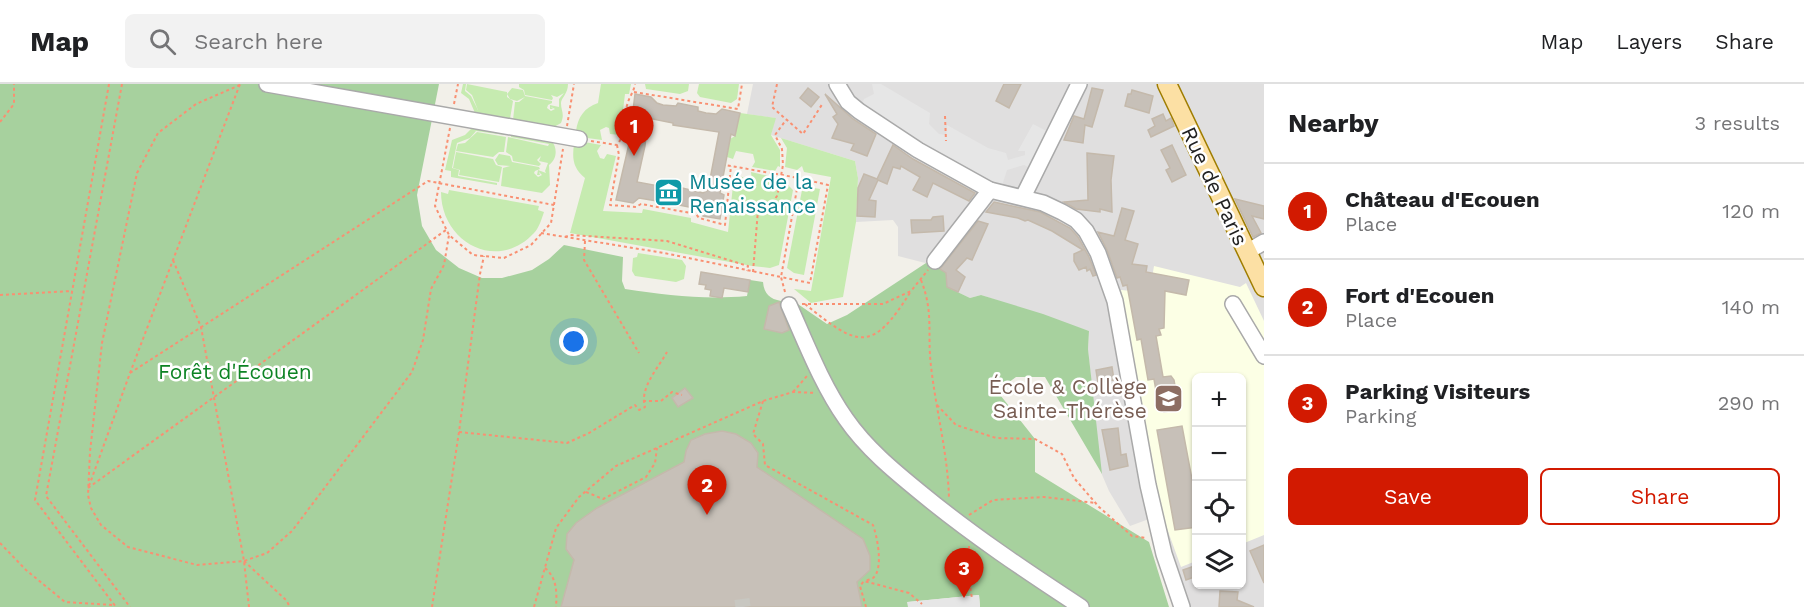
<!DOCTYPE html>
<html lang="en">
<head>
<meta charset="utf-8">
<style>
	:root { --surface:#fff; --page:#f2f2f2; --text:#202124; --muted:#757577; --line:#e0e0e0; --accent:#d21a01 }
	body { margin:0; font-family:"Work Sans",sans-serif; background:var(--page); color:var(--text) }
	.controls { position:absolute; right:18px; bottom:18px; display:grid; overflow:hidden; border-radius:9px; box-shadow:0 2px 4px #0004 }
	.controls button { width:54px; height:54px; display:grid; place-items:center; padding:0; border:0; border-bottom:2px solid var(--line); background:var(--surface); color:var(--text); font:30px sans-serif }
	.you { position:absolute; left:574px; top:258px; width:21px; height:21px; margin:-15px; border:4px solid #fff; border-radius:50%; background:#1a73e8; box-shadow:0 0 0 9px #1a73e833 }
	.badge { display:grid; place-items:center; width:39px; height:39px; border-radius:50%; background:var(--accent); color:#fff; font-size:20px; font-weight:700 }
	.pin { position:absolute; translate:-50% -50px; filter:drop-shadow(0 2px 3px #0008) }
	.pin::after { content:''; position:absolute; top:32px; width:21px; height:18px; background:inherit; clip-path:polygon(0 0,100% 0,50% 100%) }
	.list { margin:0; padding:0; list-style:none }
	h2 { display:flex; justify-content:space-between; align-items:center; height:78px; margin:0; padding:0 24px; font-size:26px }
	h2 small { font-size:20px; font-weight:400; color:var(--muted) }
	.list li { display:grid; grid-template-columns:39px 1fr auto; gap:18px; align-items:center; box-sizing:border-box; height:96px; padding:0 24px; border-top:2px solid var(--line) }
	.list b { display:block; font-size:22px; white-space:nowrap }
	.list p { margin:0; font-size:20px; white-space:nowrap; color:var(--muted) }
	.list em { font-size:20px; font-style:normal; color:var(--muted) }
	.actions { display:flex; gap:12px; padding:18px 24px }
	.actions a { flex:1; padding:14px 0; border:2px solid var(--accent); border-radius:9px; text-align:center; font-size:21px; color:var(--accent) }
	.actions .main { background:var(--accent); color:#fff }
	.icon { flex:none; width:33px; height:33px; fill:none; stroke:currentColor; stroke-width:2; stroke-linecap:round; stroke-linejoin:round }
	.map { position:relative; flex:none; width:1264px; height:523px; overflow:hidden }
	header { display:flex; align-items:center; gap:36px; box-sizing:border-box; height:84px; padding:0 30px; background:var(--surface); border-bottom:2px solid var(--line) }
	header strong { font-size:28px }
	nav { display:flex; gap:33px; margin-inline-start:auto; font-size:21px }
	.search { width:420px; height:54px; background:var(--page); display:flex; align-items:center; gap:15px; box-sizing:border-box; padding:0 21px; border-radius:9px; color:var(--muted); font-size:22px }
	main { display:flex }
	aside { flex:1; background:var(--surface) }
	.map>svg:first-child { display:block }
</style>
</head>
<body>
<header>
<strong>Map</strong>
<div class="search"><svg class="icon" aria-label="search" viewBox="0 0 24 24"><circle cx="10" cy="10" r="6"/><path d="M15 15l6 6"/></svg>Search here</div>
<nav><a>Map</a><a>Layers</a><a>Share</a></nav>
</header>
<main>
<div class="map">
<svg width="1264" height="523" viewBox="0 0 1264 523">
	<rect width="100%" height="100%" fill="#f2f0e9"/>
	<path fill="#e0dfdf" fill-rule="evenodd" d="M 753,0 L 1264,0 L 1264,523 L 1173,523 L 1155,468 L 1149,435 L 1130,442 L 1109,407 L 1100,386 L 1088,265 L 1089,247 L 981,211 L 970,214 L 947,203 L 937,182 L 898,172 L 898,143 L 893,136 L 856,138 L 858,94 L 855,77 L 771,51 L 775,34 L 747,30 ZM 1196,294 L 1242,294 L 1242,500 L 1196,500 Z"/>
	<path fill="#fcffe5" d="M 1154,182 L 1240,203 L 1246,199 L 1264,237 L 1264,451 L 1242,460 L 1242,294 L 1196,294 L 1196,477 L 1181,483 L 1161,428 L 1121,206 L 1143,208 L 1150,206 Z"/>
	<g fill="#c6ebb0">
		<path d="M 463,0 L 466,0 L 465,7 L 471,12 L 478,26 L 472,11 L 466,6 L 467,0 L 507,8 L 507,13 L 513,17 L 510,35 L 475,29 L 469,15 L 461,9 Z"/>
		<path d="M 519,0 L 568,0 C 568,10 561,14 561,19 C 561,27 565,30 561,39 L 554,43 L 513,36 L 515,18 L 519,18 L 525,13 L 517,17 L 510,15 L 507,10 L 512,4 L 523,6 L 525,12 L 552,17 L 552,19 L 548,21 L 547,24 L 551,27 L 555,25 L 551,23 L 553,25 L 550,25 L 550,21 L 559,23 L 559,15 L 564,9 L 557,13 L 551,11 L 553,14 L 552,16 L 525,11 L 524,6 L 519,3 Z"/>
		<path d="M 601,0 L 631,0 L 629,10 L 625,10 L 620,51 L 610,50 L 609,44 L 606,43 L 600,46 L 602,56 L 580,53 L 576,47 C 578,33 584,24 598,19 Z"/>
		<path d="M 645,0 L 689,0 L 688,7 L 680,10 L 646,5 Z"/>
		<path d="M 699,0 L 739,0 L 737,15 L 731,19 L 700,13 L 697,9 Z"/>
		<path d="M 740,29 L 776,34 L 771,51 L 780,66 L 780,83 L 778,82 L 775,87 L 752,83 L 755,78 L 753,70 L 736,67 L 733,75 L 727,73 L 730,55 L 735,52 Z"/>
		<path d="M 473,43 L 504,49 L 505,51 L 476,47 L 470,54 L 457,59 L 452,84 L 459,86 L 458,92 L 497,99 L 497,101 L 451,93 L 451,87 L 445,86 L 452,56 L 465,51 Z"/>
		<path d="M 477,48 L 506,53 L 504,68 L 499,68 L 493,73 L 456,67 L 458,60 L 465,59 Z"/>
		<path d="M 511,50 L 551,56 C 558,64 557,75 549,81 L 550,101 L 542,109 L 501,102 L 503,84 L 510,82 L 498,81 L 495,76 L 499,70 L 510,72 L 512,78 L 539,83 L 540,85 L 535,87 L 534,89 L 538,93 L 542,91 L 539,88 L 540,91 L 537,91 L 538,86 L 546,89 L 545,87 L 548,79 L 539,77 L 541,72 L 537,76 L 541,80 L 539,82 L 513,77 L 512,72 L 506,68 L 508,53 L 548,62 L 549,60 L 511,53 Z"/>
		<path d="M 781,54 L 855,77 L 858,94 L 856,138 L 843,213 L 811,219 L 794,205 L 811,207 L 831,93 L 804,88 L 802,82 L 797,86 L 785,83 L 787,64 Z"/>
		<path d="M 579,57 L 601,61 L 597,67 L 600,74 L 604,75 L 607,70 L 616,72 L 603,127 L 642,129 L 643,125 L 691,134 L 691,138 L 728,148 L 734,92 L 743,93 L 744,99 L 748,101 L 752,97 L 751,88 L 773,93 L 775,97 L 786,99 L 793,106 L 779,181 L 770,184 L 752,182 L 570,149 L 585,94 C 573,84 572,75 574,60 Z"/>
		<path d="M 456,68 L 493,75 L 496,81 L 502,83 L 499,98 L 459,91 L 460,86 L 453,84 Z"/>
		<path d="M 808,103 L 820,105 L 804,191 L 794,189 L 787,184 L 802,106 Z"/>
		<path d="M 449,106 L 539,122 L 538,126 L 544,128 C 542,134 539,144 534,149 C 497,189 441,158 441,108 L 448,110 Z"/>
		<path d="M 638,169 L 682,176 L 686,182 L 684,195 L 676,198 L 635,192 L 632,187 L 633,174 L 637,173 Z"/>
	</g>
	<path fill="#a7d19e" d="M 0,0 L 439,0 L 417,111 L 422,142 L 436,166 L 459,184 L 482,194 L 502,194 L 532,186 L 549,175 L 564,161 L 623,173 L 622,197 L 625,205 C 667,211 704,216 747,212 L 750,196 L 763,198 C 764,210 770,215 781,217 L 789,214 L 827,240 L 847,231 L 926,179 L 937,182 L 946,189 L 947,203 L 970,214 L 981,211 L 1043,230 L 1089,247 L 1088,265 L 1102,390 L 1045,293 L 1016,293 L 997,307 L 1035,355 L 1035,388 L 1149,458 L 1169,523 L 980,523 L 979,511 L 908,518 L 908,523 L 0,523 Z"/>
	<g fill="#e6e6e6">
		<path d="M 872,0 L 881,0 L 930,29 L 929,40 L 939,50 L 946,51 L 947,41 L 988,64 L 1006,69 L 1008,76 L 1025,71 L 1025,67 L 1018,67 L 1033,40 L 1054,51 L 1036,87 L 1024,81 L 1007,86 L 1000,108 L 859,27 L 864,15 L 874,10 Z"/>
		<path d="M 979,511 L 980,523 L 908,523 L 907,518 Z"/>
	</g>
	<g fill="#c7c0b8" stroke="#c4b9ab" stroke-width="1.5" fill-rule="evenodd">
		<path d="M 1004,0 L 1021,0 L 1009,24 L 996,17 Z"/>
		<path d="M 808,4 L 819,13 L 811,23 L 800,14 Z"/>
		<path d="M 1092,4 L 1103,6 L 1092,43 L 1085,41 L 1083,59 L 1064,56 L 1074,32 L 1084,35 Z"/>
		<path d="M 1132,6 L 1153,12 L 1149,29 L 1125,22 L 1128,10 L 1131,10 Z"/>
		<path d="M 635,10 L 651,13 L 657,19 L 663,21 L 676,22 L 678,19 L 698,23 L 698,27 L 706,29 L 716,30 L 722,25 L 740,29 L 735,52 L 731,50 L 720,109 L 724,111 L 720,135 L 703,132 L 699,125 L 669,119 L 639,114 L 633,119 L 616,116 L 629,60 ZM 648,34 L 673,39 L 673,41 L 719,48 L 708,106 L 703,109 L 665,100 L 664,103 L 637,98 L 645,62 Z"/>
		<path d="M 825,10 L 853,35 L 876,50 L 867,72 L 851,66 L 854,60 L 832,54 L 838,40 L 833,33 L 837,30 Z"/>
		<path d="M 1163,30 L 1166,37 L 1171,34 L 1174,42 L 1151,53 L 1148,46 L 1155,42 L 1152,35 Z"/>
		<path d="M 893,61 L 913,75 L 975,109 L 969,117 L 933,99 L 927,113 L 913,106 L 920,93 L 901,82 L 900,85 L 893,83 L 887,100 L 878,96 L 869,116 L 876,117 L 875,133 L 857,132 L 858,104 L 864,90 L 877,95 Z"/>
		<path d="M 1172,61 L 1186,91 L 1172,98 L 1166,86 L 1170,84 L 1161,66 Z"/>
		<path d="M 1087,69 L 1114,72 L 1111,96 L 1112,128 L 1100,125 L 1100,128 L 1076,125 L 1064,118 L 1088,116 Z"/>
		<path d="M 1235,115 L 1264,122 L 1264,135 L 1252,132 L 1261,149 L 1253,153 Z"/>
		<path d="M 994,118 L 1040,128 L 1070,144 L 1078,153 L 1089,173 L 1096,191 L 1093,192 L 1090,185 L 1087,187 L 1086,183 L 1079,186 L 1074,177 L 1074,170 L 1083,166 L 1052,147 L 1028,136 L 1025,137 L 1018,134 L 986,128 Z"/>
		<path d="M 1122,124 L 1134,127 L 1125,156 L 1138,160 L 1132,180 L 1147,182 L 1146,188 L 1189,196 L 1186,211 L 1165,207 L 1164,244 L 1159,245 L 1161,251 L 1156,252 L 1163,293 L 1171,292 L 1174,296 L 1179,325 L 1164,328 L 1163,323 L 1159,324 L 1154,295 L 1148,296 L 1141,255 L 1137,256 L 1127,201 L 1123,202 L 1120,193 L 1117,194 L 1107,166 L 1098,148 L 1114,152 Z"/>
		<path d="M 943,132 L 944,147 L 912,149 L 911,136 L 931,136 L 933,133 Z"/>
		<path d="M 978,137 L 988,140 L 972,176 L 967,174 L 956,186 L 965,193 L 958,208 L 947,203 L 946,189 L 940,185 Z"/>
		<path d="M 701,188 L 750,196 L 748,208 L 724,204 L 722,214 L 710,212 L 711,206 L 705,205 L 706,201 L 699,200 Z"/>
		<path d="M 779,218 L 789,246 L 782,249 L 764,245 L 769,222 Z"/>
		<path d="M 1112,283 L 1114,296 L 1098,299 L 1096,286 Z"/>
		<path d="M 685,304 L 693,314 L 678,323 L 672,314 Z"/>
		<path d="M 1182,342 L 1197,422 L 1197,443 L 1175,446 L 1157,346 Z"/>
		<path d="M 1118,344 L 1121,371 L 1126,370 L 1128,382 L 1110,386 L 1102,346 Z"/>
		<path d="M 722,347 L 736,350 L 751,359 L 758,369 L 757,383 L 863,455 L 870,472 L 870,486 L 857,498 L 862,523 L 561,523 L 574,476 L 566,465 L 567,450 L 576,439 L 597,424 L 684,378 L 686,367 L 691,356 L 705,350 Z"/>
		<path d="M 1264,461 L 1264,499 L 1250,467 Z"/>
		<path d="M 1197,481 L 1197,492 L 1186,496 L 1183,486 Z"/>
		<path d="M 1220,507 L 1238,508 L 1237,516 L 1254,523 L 1219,523 Z"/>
	</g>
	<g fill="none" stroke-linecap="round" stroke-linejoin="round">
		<path stroke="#c8c7c1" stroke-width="15" stroke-dasharray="15 8" stroke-linecap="butt" d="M 742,515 L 743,523"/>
		<defs>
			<g id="minor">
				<path d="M 267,0 L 579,55"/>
				<path d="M 837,0 L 848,18 L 859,27 L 918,66 L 990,106 L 1043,119 L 1062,128 L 1076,136 L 1086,147 L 1098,169 L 1115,217 L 1148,401 L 1164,470 L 1182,523"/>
				<path d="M 1023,113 L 1079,0"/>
				<path d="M 1247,168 L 1264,158"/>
				<path d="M 935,177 L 990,106"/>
				<path d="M 1233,220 L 1264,272"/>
				<path d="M 789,221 C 806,259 822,301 846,335 C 866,364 894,387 921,409 C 972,451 1026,487 1081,523"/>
			</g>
			<path id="major" d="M 1167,0 L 1264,203"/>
		</defs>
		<use href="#minor" stroke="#a9a9a9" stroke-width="18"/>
		<use href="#major" stroke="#9f7d01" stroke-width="21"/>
		<g stroke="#f99072" stroke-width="2" stroke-dasharray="3 3" stroke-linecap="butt">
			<path d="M 109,0 L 35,416 L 116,523"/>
			<path d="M 122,0 L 46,412 L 130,523"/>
			<path d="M 777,0 L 772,23 L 803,50 L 823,19"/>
			<path d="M 240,1 L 196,20 L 158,49 L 137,89 L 102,259 L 90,368 L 88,411 L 91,424 L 101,441 L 128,463 L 197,481 L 244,477 L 267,469 L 292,447 L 412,288 L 423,256 L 431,205 L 444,181 L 449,151"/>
			<path d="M 634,8 L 738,25 L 742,0"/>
			<path d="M 454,20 L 458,0"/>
			<path d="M 945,32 L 946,57"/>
			<path d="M 0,38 L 14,20 L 14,0"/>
			<path d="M 567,42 L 574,0"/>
			<path d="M 450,44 L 435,122 L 449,151 L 473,171 L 504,174 L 531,161 L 551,139 L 563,65"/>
			<path d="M 591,57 L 617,61 C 626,50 623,32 628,18 C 630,12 634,7 635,0"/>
			<path d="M 617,61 L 619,71 L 610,121 L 636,123 L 641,120 L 696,130 L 699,134 L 725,141 L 731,82"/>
			<path d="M 541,149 L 664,169 L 781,193 L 799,94 L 725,81"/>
			<path d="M 565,153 L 570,151 L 667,157 L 748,182 L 747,187"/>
			<path d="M 585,157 L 584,176 L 639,269"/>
			<path d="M 173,176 L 201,243 L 244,477 L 249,523"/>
			<path d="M 753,188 L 758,126 L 772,119 L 777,112 L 779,103 L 783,81 L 782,65 L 775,51 L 786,36"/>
			<path d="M 921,196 C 934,229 927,249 931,282 C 936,327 948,370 949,415"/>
			<path d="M 785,208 L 781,193 L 810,199 L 828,101 L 799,94"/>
			<path d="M 0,211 L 72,207"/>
			<path d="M 802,220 L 883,220 L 911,207 L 928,186"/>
			<path d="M 805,220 C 858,263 872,270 911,207"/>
			<path d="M 130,289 L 428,97 L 554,121"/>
			<path d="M 793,308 L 807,292"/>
			<path d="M 643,317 L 661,317 L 672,308 L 682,311"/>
			<path d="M 763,317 L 753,350 L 763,360 L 765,381 L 873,441 C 877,452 884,485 873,494 C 870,496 867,496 864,497"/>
			<path d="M 937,321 L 956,341 L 996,354 L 1035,355 L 1062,370 L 1074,394 L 1099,423 L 1132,452 L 1147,454"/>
			<path d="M 459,348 L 567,359 L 589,349 L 635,321 L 639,326 L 645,323 C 639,304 659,283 667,268"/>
			<path d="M 89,402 L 130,289 L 240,0"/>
			<path d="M 88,404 L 446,146"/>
			<path d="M 586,408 L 603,415 L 646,393 L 655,379 L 657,364"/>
			<path d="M 969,431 L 993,416 L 1044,413 L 1096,419"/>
			<path d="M 0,459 L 26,486 L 65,518 L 113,521"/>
			<path d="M 969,462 L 970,501 L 972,515"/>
			<path d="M 244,477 L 286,516 L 290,523"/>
			<path d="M 545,484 C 557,494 557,508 556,523"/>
			<path d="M 432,523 L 459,348 L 480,190 L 484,172"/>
			<path d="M 534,523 L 556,444 L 579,413 L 616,382 L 763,317 L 793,308 L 816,309"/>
			<path d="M 866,523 L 860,502 L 864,497 L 909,509 L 922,520"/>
		</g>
		<use href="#minor" stroke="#fff" stroke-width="15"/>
		<use href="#major" stroke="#fce0a4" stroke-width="18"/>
	</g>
	<defs>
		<symbol id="museum-square" viewBox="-11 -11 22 22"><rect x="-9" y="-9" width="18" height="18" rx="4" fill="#0f9aa8" stroke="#fff"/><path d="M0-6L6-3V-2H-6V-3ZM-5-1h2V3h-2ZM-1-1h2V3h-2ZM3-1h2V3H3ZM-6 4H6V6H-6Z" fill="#fff"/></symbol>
		<symbol id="school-square" viewBox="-11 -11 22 22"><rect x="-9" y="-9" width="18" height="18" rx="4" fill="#8d6e63" stroke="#fff"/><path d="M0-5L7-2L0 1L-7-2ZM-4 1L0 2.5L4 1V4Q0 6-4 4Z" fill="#fff"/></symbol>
	</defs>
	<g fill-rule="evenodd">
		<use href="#museum-square" x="652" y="92" width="33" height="33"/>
		<use href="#school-square" x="1152" y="298" width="33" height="33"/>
	</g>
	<g text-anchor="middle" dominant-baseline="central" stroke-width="5" stroke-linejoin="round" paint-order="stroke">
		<g font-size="21" fill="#0d838f" stroke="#fff" text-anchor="start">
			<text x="689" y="97">Musée de la<tspan x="689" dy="24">Renaissance</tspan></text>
		</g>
		<g font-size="21" fill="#222" stroke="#fff">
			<text transform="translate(1215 102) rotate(65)">Rue de Paris</text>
		</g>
		<g font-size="21" fill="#0d8324" stroke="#fff">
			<text x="235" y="287">Forêt d'Écouen</text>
		</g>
		<g font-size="21" fill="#785e54" stroke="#fff" text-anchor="end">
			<text x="1147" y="302">École &amp; Collège<tspan x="1147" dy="24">Sainte-Thérèse</tspan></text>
		</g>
	</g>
</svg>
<div class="controls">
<button>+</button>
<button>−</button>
<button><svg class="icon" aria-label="locate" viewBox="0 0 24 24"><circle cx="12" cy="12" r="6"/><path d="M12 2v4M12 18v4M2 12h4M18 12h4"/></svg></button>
<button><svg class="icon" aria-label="layers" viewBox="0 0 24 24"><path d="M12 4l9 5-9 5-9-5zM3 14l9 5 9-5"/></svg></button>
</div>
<div class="you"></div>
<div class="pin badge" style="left:634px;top:72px">1</div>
<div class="pin badge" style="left:707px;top:431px">2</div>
<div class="pin badge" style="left:964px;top:514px">3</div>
</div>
<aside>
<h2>Nearby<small>3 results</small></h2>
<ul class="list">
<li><span class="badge">1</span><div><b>Château d'Ecouen</b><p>Place</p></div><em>120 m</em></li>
<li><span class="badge">2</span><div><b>Fort d'Ecouen</b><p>Place</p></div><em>140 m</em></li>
<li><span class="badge">3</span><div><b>Parking Visiteurs</b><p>Parking</p></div><em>290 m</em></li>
</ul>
<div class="actions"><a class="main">Save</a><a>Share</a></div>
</aside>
</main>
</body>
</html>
